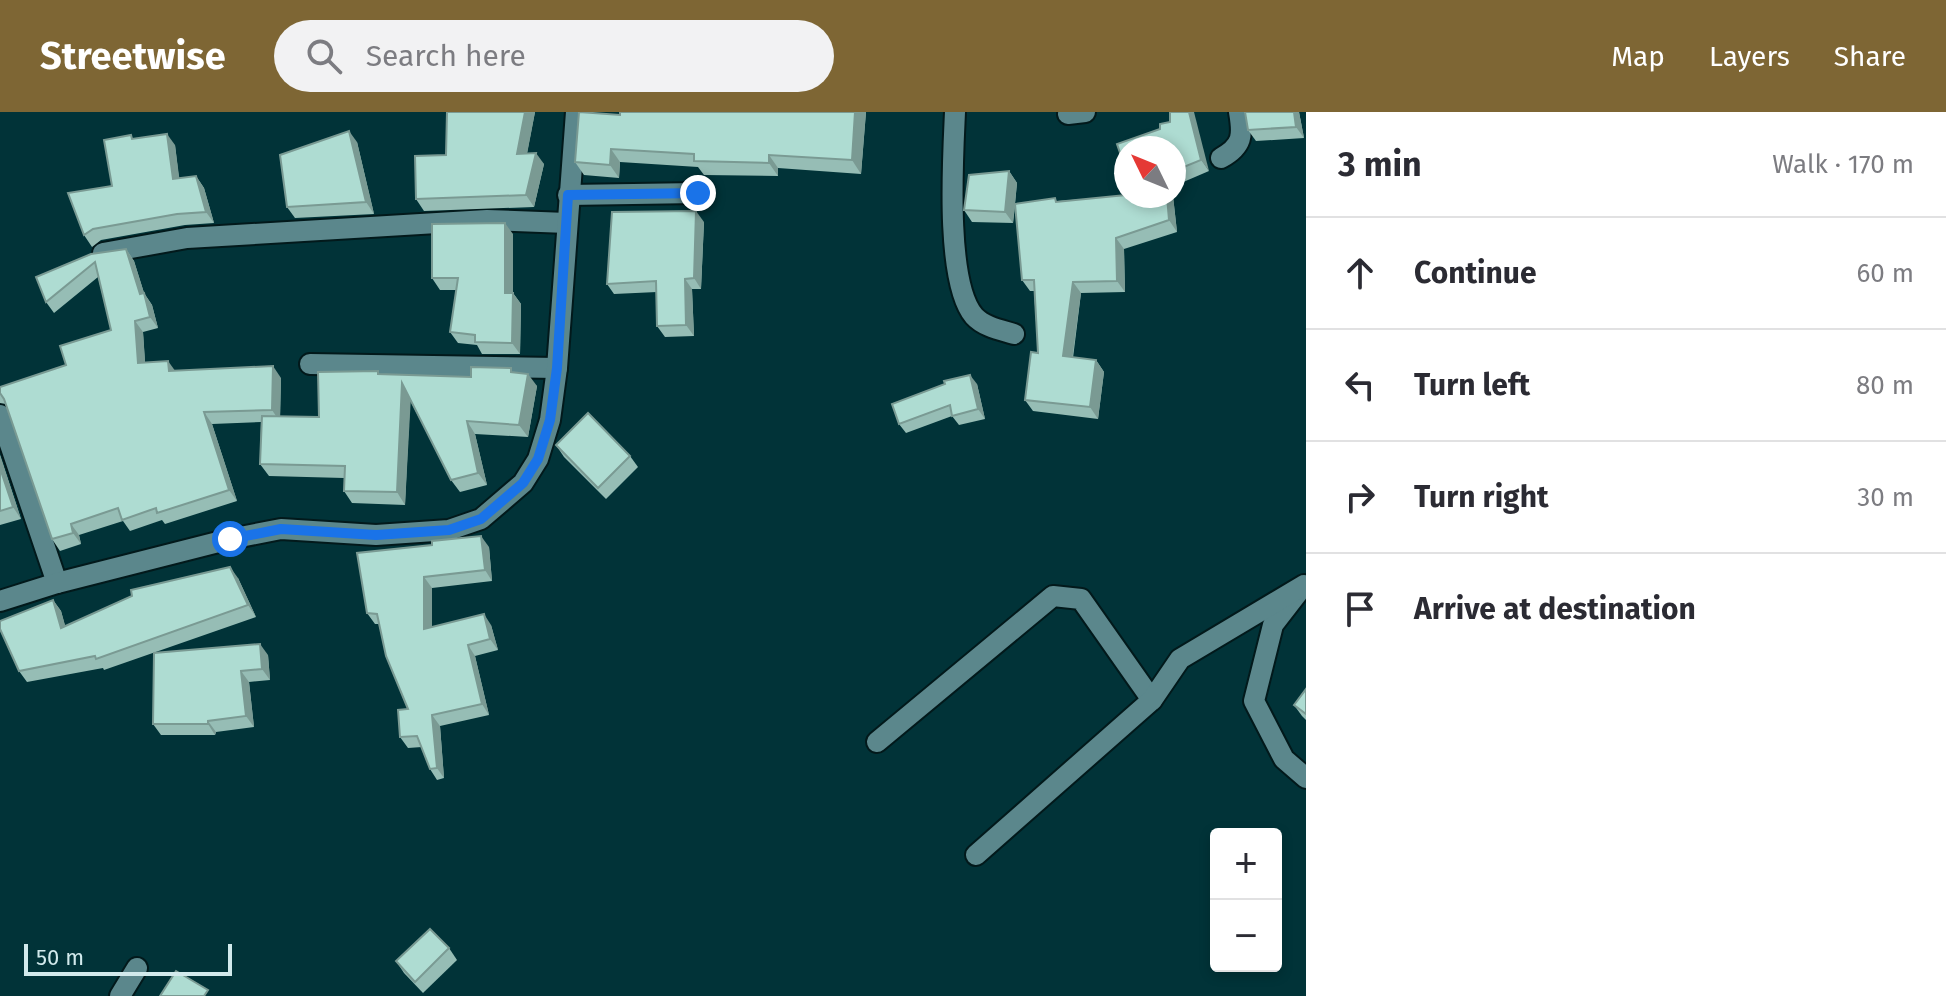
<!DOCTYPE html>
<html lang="en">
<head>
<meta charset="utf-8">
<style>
	:root { --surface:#fff; --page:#f2f2f3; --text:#2b2b33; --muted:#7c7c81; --line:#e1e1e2; --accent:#7e6634 }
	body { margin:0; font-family:"Fira Sans",sans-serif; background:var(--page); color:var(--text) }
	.controls { position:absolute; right:24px; bottom:24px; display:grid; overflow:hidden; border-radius:8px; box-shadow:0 4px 12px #0003 }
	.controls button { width:72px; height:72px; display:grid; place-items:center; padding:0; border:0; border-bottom:2px solid var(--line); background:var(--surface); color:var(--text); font:40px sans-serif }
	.compass { position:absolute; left:1114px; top:24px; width:72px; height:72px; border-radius:50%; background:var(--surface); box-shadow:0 4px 12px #0003; rotate:313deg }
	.scale { position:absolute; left:24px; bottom:20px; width:208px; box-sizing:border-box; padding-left:8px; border:4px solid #d2eaec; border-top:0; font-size:22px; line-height:28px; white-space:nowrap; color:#d2eaec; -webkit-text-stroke:6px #013338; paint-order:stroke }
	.stop { position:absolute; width:24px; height:24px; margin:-18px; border:6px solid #1a73e8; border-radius:50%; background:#fff }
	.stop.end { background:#1a73e8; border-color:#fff; box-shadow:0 2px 8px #0008 }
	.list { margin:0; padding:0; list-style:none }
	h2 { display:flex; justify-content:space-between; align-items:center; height:104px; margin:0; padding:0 32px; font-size:34px }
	h2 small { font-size:26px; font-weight:400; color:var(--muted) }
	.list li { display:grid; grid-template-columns:52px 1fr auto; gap:24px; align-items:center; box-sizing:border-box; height:112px; padding:0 32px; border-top:2px solid var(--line) }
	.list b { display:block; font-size:30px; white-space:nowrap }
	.list em { font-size:26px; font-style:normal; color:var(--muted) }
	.icon { flex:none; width:44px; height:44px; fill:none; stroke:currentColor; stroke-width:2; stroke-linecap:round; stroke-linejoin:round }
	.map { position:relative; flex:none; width:1306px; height:884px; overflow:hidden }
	header { display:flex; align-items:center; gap:48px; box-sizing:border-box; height:112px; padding:0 40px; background:var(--accent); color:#fff }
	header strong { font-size:38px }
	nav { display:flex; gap:44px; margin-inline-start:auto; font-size:28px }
	.search { width:560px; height:72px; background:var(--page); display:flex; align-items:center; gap:20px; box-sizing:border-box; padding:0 28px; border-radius:44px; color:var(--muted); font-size:30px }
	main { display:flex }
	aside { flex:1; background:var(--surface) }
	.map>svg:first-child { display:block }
</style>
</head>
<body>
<header>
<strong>Streetwise</strong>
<div class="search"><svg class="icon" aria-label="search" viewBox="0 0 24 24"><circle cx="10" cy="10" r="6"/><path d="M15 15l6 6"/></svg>Search here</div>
<nav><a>Map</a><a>Layers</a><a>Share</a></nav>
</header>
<main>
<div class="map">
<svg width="1306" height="884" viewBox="0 0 1306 884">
	<rect width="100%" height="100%" fill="#013338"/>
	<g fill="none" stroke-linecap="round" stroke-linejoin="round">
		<defs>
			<g id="minor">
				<path d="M 955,0 C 953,45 945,170 974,204 C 984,215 1001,218 1014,222"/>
				<path d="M 1068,2 L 1085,0"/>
				<path d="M 1221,46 C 1243,34 1243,23 1239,0"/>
				<path d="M 568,83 L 698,81"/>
				<path d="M 103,141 L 187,126 L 487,108 L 567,111"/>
				<path d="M 310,252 L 557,256"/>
				<path d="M 0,303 L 57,471"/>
				<path d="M 1297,482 L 1273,513 L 1254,589 L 1284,647 L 1306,666"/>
				<path d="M 0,489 L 57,471 L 230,427 L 281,417 L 376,423 L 449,418 L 481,407 L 523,371 L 538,347 L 550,308 L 557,256 L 576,0"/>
				<path d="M 877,630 L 1053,484 L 1081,487 L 1152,588"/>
				<path d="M 976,743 L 1152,588 L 1180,547 L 1304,473"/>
				<path d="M 120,884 L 137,856"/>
			</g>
		</defs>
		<use href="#minor" stroke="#02191b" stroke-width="24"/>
		<use href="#minor" stroke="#5b878c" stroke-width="20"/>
	</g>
	<g fill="#96bdb5">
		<path d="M 447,0 L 535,0 L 527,41 L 544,52 L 534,95 L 424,99 L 416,87 L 446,43 Z"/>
		<path d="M 620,0 L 866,0 L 861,62 L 778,56 L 778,64 L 704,63 L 698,55 L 620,50 L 619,66 L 584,63 L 575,50 L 620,3 Z"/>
		<path d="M 1170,0 L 1209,59 L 1174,74 L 1174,36 L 1160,17 L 1170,10 Z"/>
		<path d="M 1245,0 L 1299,0 L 1304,26 L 1256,29 L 1248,18 Z"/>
		<path d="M 134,27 L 175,33 L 179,67 L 196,64 L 204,76 L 214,111 L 185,113 L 101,128 L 92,135 L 84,123 L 112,74 Z"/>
		<path d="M 357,30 L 374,102 L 295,106 L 287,95 Z"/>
		<path d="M 1009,59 L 1017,71 L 1015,92 L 1126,84 L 1173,84 L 1177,120 L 1124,137 L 1125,180 L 1081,181 L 1073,246 L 1096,248 L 1104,260 L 1098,307 L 1033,299 L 1025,288 L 1038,241 L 1034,179 L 1030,179 L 1022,168 L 1015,94 L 1013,111 L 972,110 L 964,98 Z"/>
		<path d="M 704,110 L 701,177 L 692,177 L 694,224 L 665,225 L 657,214 L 657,180 L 614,182 L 607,172 Z"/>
		<path d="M 513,122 L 513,181 L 521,192 L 520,242 L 482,242 L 477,233 L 458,231 L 450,220 L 456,178 L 440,178 L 432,166 Z"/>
		<path d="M 126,137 L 134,149 L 144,181 L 152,193 L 158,216 L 143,220 L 145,251 L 175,259 L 281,266 L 280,304 L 319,305 L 380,262 L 471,265 L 514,261 L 537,274 L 528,325 L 475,322 L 487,373 L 460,380 L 451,368 L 410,288 L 405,393 L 352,391 L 344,379 L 344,366 L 269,364 L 260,352 L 261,310 L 212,312 L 237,389 L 165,412 L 162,408 L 130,419 L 123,409 L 79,423 L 81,432 L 60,439 L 52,427 L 6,292 L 0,291 L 0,281 L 66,253 L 111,218 L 98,165 L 54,201 L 46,190 L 36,165 Z"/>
		<path d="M 977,272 L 985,307 L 959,313 L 952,304 L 906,321 L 899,312 Z"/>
		<path d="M 556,333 L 630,344 L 638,355 L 606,387 L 564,345 Z"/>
		<path d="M 0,343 L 21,407 L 0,413 Z"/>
		<path d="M 489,435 L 492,469 L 432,476 L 432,515 L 491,513 L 498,538 L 475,544 L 489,603 L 440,614 L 444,666 L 437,668 L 430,657 L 422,635 L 408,636 L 400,625 L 408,597 L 379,512 L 375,512 L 367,501 L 357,441 Z"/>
		<path d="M 238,466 L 256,505 L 104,558 L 103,556 L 27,570 L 19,559 L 53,488 L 61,499 L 65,514 Z"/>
		<path d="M 268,543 L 270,568 L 249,570 L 254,615 L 216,620 L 215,623 L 161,623 L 153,612 Z"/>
		<path d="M 1306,577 L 1306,608 L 1302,604 L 1294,593 Z"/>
		<path d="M 449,836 L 457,848 L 423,881 L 404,861 L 396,849 Z"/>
	</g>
	<g fill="#7a9a93">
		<path d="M 525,0 L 535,0 L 525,53 L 517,42 Z"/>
		<path d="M 855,0 L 866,0 L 861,62 L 852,48 Z"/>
		<path d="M 1189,0 L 1194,0 L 1209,59 L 1201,48 Z"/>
		<path d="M 1294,0 L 1299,0 L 1304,26 L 1296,15 Z"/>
		<path d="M 349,19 L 357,30 L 374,102 L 366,90 Z"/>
		<path d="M 167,22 L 175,33 L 181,79 L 173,67 Z"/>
		<path d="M 611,37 L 620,50 L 619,66 L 610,53 Z"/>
		<path d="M 536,41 L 544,52 L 534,95 L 526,83 Z"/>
		<path d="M 769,43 L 778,56 L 778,64 L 769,51 Z"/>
		<path d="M 1009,59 L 1017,71 L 1013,111 L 1005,100 Z"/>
		<path d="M 196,64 L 204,76 L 214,111 L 206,100 Z"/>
		<path d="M 1167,84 L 1173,84 L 1177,120 L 1169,108 Z"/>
		<path d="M 696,99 L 704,110 L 701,177 L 694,166 Z"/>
		<path d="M 505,111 L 513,122 L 513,192 L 505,181 Z"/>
		<path d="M 1116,126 L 1124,137 L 1125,180 L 1117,169 Z"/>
		<path d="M 126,137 L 134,149 L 145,184 L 144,181 L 152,193 L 158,216 L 150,205 L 140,182 Z"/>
		<path d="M 685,167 L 692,177 L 694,224 L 686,213 Z"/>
		<path d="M 1073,170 L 1081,181 L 1071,256 L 1063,244 Z"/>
		<path d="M 513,181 L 521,192 L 520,242 L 512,231 Z"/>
		<path d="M 135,209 L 143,220 L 146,263 L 138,251 Z"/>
		<path d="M 1096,248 L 1104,260 L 1098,307 L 1090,295 Z"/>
		<path d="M 168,249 L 176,260 L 169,259 Z"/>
		<path d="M 273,254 L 281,266 L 280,310 L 272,298 Z"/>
		<path d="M 528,262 L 537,274 L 528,325 L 519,313 Z"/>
		<path d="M 970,263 L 977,272 L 985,307 L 978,297 Z"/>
		<path d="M 402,271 L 411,284 L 405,393 L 397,380 Z"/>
		<path d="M 204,300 L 212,312 L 237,389 L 229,378 Z"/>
		<path d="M 467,309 L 475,322 L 487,373 L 478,361 Z"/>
		<path d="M 0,343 L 21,407 L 13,395 L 0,356 Z"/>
		<path d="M 71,412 L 79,423 L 81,432 L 73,421 Z"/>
		<path d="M 481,424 L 489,435 L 492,469 L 485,458 Z"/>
		<path d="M 230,455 L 238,466 L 256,505 L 248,493 Z"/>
		<path d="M 424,465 L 432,476 L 432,528 L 424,517 Z"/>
		<path d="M 53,488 L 61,499 L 69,527 L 61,516 Z"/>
		<path d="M 484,502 L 491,513 L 498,538 L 490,527 Z"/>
		<path d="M 260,532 L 268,543 L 270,568 L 262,557 Z"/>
		<path d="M 468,533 L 475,544 L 489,603 L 482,592 Z"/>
		<path d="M 241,559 L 249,570 L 254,615 L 246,604 Z"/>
		<path d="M 432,603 L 440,614 L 444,666 L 437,656 Z"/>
		<path d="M 208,609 L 216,620 L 215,623 L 208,612 Z"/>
	</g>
	<g fill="#aedcd2" stroke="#7a9a93" stroke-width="2">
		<path d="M 447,0 L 525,0 L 517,42 L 536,41 L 526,83 L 416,87 L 415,44 L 446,43 Z"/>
		<path d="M 579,0 L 620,3 L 620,0 L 855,0 L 852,48 L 769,43 L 769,51 L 694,49 L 694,42 L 611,37 L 610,53 L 575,50 Z"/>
		<path d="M 1170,0 L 1189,0 L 1201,48 L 1174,59 L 1174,36 L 1126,36 L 1126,58 L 1117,32 L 1160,17 L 1160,12 L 1170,10 Z"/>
		<path d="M 1245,0 L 1294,0 L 1296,15 L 1248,18 Z"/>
		<path d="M 349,19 L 366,90 L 287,95 L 280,43 Z"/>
		<path d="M 167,22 L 173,67 L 196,64 L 206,100 L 177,102 L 93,117 L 84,123 L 68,81 L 112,74 L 104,28 L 131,23 L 132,27 Z"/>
		<path d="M 1009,59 L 1005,100 L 964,98 L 969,63 Z"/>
		<path d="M 1126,83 L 1167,84 L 1169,108 L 1116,126 L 1117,169 L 1073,170 L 1063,244 L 1096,248 L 1090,295 L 1025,288 L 1031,240 L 1038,241 L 1034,168 L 1022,168 L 1015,92 L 1055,86 L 1056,90 Z"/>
		<path d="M 696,99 L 694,166 L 685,167 L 686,213 L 657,214 L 656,169 L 607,172 L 612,100 Z"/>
		<path d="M 505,111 L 505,181 L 513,181 L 512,231 L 475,230 L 475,223 L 450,220 L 458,166 L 432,166 L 432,112 Z"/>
		<path d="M 126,137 L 140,182 L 144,181 L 150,205 L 135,209 L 138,251 L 168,249 L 169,259 L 273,254 L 272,298 L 204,300 L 229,378 L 157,401 L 156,396 L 122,408 L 118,396 L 71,412 L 73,421 L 52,427 L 4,287 L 0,281 L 0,275 L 66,253 L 60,234 L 111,218 L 95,150 L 46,190 L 36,165 L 91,142 Z"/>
		<path d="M 471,255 L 511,256 L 511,260 L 528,262 L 519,313 L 467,309 L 478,361 L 451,368 L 402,271 L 397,380 L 344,379 L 345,354 L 260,352 L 262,304 L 319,305 L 318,260 L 378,259 L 378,262 L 471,265 Z"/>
		<path d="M 970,263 L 978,297 L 952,304 L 950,293 L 899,312 L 892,292 L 945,272 L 944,269 Z"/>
		<path d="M 588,301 L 630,344 L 598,376 L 556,333 Z"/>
		<path d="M 0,356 L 13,395 L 0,399 Z"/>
		<path d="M 481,424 L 485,458 L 424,465 L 424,517 L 484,502 L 490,527 L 468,533 L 482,592 L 432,603 L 437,656 L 430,657 L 417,624 L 400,625 L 398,598 L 408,597 L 386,544 L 377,502 L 367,501 L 357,441 L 432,433 L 432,429 Z"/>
		<path d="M 230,455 L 248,493 L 96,547 L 95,544 L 19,559 L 0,517 L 0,509 L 53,488 L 61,516 L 132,484 L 131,478 Z"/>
		<path d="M 260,532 L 262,557 L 241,559 L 246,604 L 208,609 L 208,612 L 153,612 L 154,541 Z"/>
		<path d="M 1306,577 L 1306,602 L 1294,593 Z"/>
		<path d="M 430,817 L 449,836 L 415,870 L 396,849 Z"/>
		<path d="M 176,859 L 208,878 L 204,884 L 160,884 Z"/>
	</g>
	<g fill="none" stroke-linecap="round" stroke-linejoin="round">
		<path stroke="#1a73e8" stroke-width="10" d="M 230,427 L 281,417 L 376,423 L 449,418 L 481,407 L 523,371 L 538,347 L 550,308 L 557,256 L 568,83 L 698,81"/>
	</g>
</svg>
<div class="controls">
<button>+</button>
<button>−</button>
</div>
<svg class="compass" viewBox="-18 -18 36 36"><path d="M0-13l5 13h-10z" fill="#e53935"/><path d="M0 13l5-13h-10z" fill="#7c7c81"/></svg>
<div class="scale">50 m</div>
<div class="stop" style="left:230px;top:427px"></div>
<div class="stop end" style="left:698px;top:81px"></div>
</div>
<aside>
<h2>3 min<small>Walk · 170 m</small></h2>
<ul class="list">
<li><svg class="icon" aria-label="ahead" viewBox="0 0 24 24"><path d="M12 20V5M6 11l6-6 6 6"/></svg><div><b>Continue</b></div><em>60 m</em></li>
<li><svg class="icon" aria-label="left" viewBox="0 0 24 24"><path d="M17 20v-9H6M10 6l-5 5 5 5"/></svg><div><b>Turn left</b></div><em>80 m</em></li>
<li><svg class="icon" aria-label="right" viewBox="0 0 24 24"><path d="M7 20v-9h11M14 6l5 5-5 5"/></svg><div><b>Turn right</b></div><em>30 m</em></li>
<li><svg class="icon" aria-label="arrive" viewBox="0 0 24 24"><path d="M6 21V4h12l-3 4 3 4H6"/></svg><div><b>Arrive at destination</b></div></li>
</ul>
</aside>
</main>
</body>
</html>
